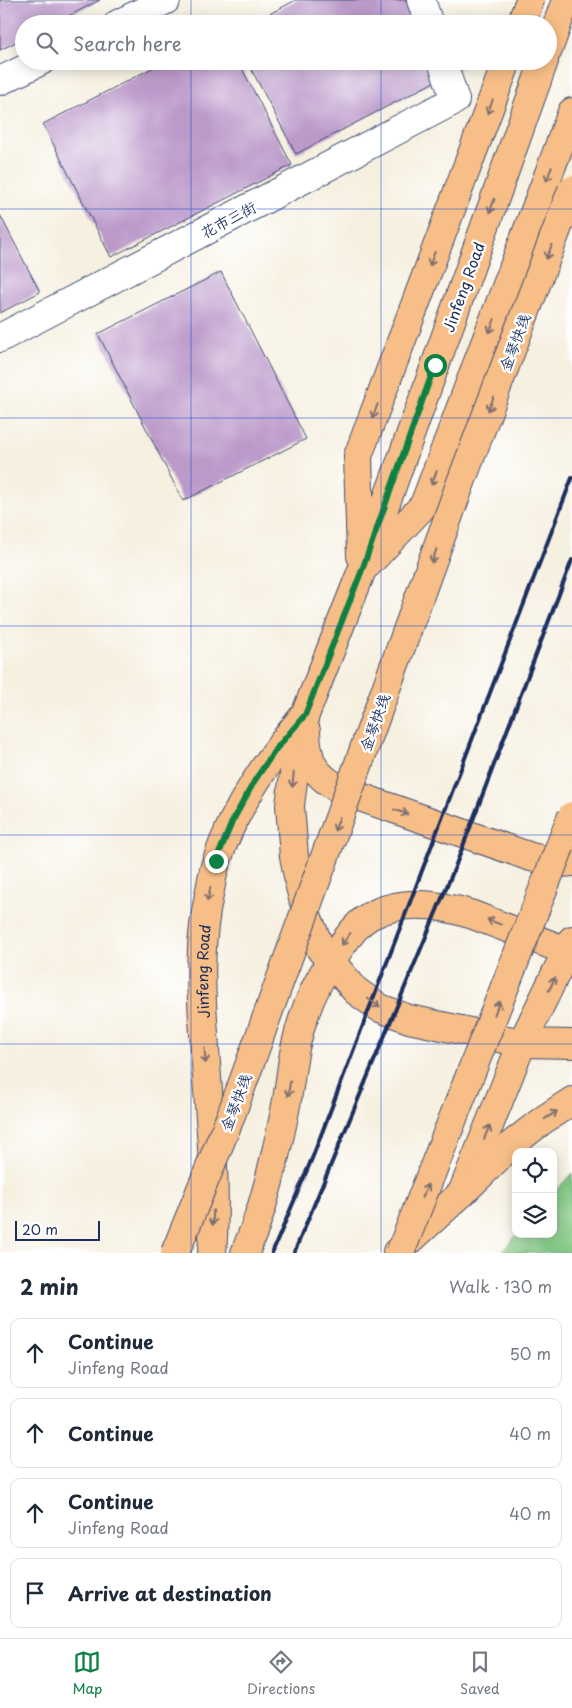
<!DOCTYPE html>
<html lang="en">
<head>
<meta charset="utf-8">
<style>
	:root { --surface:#fff; --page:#f6f6f7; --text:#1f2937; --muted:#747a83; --line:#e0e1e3; --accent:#0b8043 }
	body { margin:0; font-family:"Playpen Sans","LXGW WenKai TC",sans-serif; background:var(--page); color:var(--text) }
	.controls { position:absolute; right:15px; bottom:15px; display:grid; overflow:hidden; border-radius:10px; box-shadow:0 2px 12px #0003 }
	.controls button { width:45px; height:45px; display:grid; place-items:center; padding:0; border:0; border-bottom:1px solid var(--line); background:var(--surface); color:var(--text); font:25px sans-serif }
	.scale { position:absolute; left:15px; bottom:12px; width:85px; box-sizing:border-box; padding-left:5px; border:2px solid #1b2f5e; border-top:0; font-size:14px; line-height:18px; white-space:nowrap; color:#1b2f5e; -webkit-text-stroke:4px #fff; paint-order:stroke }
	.stop { position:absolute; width:15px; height:15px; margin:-11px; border:4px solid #0b8043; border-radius:50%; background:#fff }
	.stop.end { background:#0b8043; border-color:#fff; box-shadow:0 1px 5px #0008 }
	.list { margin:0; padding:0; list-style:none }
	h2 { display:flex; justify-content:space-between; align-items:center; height:65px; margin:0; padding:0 20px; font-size:21px }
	h2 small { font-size:16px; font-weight:400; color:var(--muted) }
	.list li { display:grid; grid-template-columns:32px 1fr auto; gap:15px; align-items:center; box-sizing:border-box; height:70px; margin:0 10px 10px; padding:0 10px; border:1px solid var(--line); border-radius:10px }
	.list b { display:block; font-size:19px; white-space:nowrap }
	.list p { margin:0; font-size:16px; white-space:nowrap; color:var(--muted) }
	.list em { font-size:16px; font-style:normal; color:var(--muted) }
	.icon { flex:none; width:28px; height:28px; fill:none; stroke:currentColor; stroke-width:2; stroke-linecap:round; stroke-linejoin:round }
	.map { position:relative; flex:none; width:572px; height:1253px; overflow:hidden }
	.search { position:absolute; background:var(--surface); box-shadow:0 2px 12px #0003; left:15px; right:15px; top:15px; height:55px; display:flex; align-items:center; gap:12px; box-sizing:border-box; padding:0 18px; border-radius:28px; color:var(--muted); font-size:19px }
	.sheet { height:385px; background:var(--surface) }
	nav { display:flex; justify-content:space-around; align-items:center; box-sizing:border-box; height:70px; border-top:1px solid var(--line); background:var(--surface); font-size:14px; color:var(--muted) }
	nav a { display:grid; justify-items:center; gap:2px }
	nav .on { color:var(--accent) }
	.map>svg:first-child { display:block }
</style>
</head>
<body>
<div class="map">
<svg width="572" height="1253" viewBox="0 0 572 1253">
	<rect width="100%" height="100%" fill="#fff"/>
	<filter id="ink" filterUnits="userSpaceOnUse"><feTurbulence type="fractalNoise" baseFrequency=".02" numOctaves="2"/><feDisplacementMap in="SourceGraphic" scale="10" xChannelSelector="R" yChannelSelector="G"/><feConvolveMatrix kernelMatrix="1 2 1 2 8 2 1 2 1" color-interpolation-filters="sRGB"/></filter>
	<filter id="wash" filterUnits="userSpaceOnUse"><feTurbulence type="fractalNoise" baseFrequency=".0096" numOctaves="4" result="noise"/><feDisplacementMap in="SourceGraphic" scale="20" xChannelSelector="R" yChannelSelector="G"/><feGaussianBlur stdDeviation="1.12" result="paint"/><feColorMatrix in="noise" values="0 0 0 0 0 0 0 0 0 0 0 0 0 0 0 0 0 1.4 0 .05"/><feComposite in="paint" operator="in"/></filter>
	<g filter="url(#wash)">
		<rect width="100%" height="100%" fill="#f6f0e0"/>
		<path fill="#81c782" stroke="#4e7b70" d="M 572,1173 L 572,1253 L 501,1253 L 517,1234 L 553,1234 L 553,1194 Z"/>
		<g id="blocks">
			<g fill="#bb9aca">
				<path d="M 0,0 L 100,0 L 53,24 L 24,24 L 24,38 L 0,50 Z"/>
				<path d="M 296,0 L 428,0 L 441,24 L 250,24 Z"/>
				<path d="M 166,61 L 238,61 L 292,165 L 111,257 L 43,124 Z"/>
				<path d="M 247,61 L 460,61 L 463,67 L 296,154 Z"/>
				<path d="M 0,215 L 40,292 L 0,313 Z"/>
				<path d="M 221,272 L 306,439 L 183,501 L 98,334 Z"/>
			</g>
		</g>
	</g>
	<g filter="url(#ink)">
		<use href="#blocks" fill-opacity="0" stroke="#3c4c72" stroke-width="1"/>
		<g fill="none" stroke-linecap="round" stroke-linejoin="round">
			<defs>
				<g id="minor">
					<path d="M 421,0 L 429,24"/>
					<path d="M 118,24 L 166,0"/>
					<path d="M 0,81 L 41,61"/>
					<path d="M 0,338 L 455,100 L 442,61"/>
				</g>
				<g id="major">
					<path d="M 521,24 L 530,0"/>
					<path d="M 548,50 L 566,0"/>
					<path d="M 544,61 L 362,570 L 305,715 L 296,756 L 290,806 L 294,856 L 300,887 L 308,918 L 321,950 L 356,991 L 380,1008 L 409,1019 L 522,1043 L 572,1044"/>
					<path d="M 361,556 L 358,456 L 507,61"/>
					<path d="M 368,564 L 424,505 L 572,112"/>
					<path d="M 306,731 C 307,764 315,776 343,791 L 531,857 L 561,863 L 572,862"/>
					<path d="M 462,1193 L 522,1043 L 572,940"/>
					<path d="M 397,1252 L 462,1193 L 511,1145 L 543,1120 L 572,1101"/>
					<path id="s1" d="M 212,1253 C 218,1180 208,1106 204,1033 C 200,982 199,940 210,890 C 212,880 213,870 217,860 C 235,807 267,761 302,718"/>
					<path d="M 245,1253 C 258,1222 268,1188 275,1156 C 280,1135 285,1114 288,1093 C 291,1076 292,1060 296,1044 C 304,1008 320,974 342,945 C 351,933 360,920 374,914 C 404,899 442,905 473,915 L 572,953"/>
				</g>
			</defs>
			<use href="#minor" stroke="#3c4c72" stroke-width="30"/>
			<use href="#major" stroke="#3c4c72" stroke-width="30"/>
			<use href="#minor" stroke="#fff" stroke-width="28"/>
			<use href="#major" stroke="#f7be87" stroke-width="28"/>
			<g stroke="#1b2f5e" stroke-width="4">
				<path d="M 272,1253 L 313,1156 L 572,478"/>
				<path d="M 294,1253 L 455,867 L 572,560"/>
			</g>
			<defs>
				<g id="highway-bridge">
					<path d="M 175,1253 L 230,1118 L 461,482 L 572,190"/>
					<path d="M 400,1253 L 572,816"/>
				</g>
			</defs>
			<use href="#highway-bridge" stroke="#3c4c72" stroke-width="30" stroke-linecap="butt"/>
			<use href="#highway-bridge" stroke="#f7be87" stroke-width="28"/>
		</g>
		<defs><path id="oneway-shaft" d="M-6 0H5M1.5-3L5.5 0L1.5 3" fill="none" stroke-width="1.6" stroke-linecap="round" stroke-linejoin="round" transform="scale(1.25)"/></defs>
		<g stroke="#7e6f70">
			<use href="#oneway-shaft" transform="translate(490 107) rotate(111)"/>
			<use href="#oneway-shaft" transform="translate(549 174) rotate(111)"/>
			<use href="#oneway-shaft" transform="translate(492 206) rotate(110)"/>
			<use href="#oneway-shaft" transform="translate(549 252) rotate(111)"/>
			<use href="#oneway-shaft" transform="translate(432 259) rotate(111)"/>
			<use href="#oneway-shaft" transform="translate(492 326) rotate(111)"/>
			<use href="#oneway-shaft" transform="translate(491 404) rotate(111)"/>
			<use href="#oneway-shaft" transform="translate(375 411) rotate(111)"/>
			<use href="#oneway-shaft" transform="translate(434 478) rotate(111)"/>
			<use href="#oneway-shaft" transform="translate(434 556) rotate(110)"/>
			<use href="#oneway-shaft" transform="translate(293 780) rotate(96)"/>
			<use href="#oneway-shaft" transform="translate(401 812) rotate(19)"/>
			<use href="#oneway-shaft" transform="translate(337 824) rotate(110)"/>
			<use href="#oneway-shaft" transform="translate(209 894) rotate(102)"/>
			<use href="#oneway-shaft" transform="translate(494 922) rotate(-159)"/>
			<use href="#oneway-shaft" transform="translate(346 939) rotate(127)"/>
			<use href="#oneway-shaft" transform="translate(552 984) rotate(-64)"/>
			<use href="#oneway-shaft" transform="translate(374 1003) rotate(35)"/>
			<use href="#oneway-shaft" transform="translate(497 1008) rotate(-69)"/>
			<use href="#oneway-shaft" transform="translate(205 1056) rotate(86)"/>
			<use href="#oneway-shaft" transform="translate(289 1089) rotate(99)"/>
			<use href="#oneway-shaft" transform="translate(551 1115) rotate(-33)"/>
			<use href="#oneway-shaft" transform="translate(487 1132) rotate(-68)"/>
			<use href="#oneway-shaft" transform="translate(425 1191) rotate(-69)"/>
			<use href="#oneway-shaft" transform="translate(213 1218) rotate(91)"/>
		</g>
	</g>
	<g fill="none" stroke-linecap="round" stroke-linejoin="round" filter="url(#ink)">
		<path stroke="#0b8043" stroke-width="6" d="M 216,861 L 232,822 L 255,780 L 276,749 L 305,715 L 362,570 L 435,365"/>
	</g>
	<path fill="none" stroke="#1d4ed8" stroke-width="1" stroke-opacity="0.55" d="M 191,0 L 191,24M 381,0 L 381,24M 191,61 L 191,1253M 381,61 L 381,1253M 0,209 L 572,209M 0,418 L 572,418M 0,626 L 572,626M 0,835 L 572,835M 0,1044 L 572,1044"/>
	<g text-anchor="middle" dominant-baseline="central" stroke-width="4.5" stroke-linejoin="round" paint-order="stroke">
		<g font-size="15" fill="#1b2f5e" stroke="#fff">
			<text transform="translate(228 219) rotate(-28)">花市三街</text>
			<text transform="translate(463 287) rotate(-70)">Jinfeng Road</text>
			<text transform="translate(514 342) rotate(-69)">金琴快线</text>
			<text transform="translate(374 722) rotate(-70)">金琴快线</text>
			<text stroke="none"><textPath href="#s1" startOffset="282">Jinfeng Road</textPath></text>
			<text transform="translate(235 1102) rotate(-69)">金琴快线</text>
		</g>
	</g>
</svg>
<div class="controls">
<button><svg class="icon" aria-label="locate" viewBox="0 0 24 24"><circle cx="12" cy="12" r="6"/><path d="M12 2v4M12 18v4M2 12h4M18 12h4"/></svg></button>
<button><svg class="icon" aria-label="layers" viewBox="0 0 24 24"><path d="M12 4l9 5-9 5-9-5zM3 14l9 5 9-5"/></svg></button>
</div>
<div class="scale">20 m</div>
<div class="stop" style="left:435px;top:365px"></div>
<div class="stop end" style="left:216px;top:861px"></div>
<div class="search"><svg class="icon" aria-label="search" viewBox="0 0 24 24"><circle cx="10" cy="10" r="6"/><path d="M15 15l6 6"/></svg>Search here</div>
</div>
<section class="sheet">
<h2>2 min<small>Walk · 130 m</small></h2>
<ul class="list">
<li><svg class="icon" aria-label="ahead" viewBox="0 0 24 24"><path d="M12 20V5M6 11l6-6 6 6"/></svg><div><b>Continue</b><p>Jinfeng Road</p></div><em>50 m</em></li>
<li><svg class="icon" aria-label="ahead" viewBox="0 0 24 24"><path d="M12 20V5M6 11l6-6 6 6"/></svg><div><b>Continue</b></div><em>40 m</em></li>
<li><svg class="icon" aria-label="ahead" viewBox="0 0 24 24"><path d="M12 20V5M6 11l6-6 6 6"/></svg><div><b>Continue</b><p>Jinfeng Road</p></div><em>40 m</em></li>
<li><svg class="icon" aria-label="arrive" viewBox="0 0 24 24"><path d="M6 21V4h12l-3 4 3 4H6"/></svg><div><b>Arrive at destination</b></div></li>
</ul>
</section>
<nav>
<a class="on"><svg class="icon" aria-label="map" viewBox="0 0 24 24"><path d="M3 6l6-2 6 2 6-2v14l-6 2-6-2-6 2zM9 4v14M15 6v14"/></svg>Map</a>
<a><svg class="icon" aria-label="directions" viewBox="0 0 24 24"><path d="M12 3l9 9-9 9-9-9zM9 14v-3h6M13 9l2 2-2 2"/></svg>Directions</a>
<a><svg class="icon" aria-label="saved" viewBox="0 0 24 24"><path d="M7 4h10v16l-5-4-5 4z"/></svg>Saved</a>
</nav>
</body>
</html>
